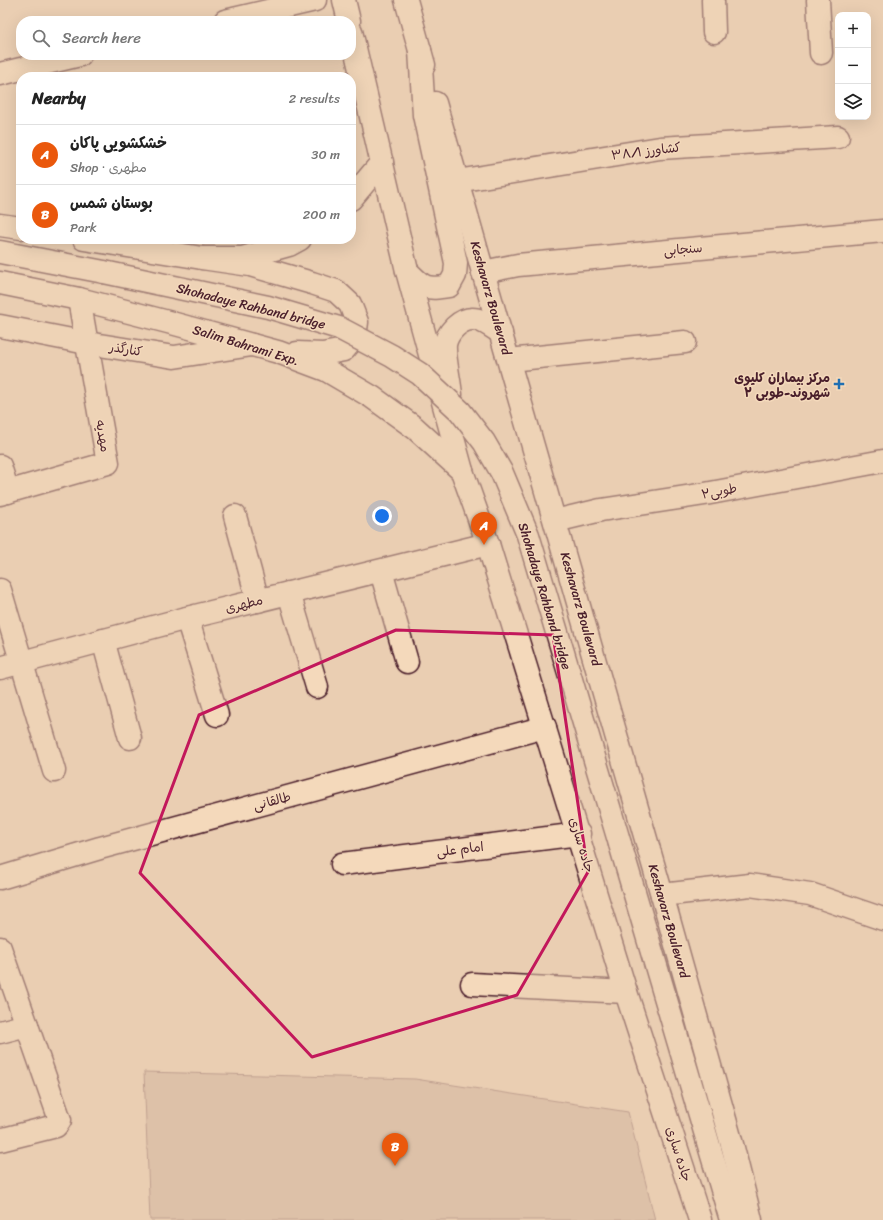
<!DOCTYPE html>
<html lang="en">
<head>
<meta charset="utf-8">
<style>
	:root { --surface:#fff; --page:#f6f6f6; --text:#222; --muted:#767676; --line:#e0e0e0; --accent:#ea580c }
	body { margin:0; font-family:Sriracha,"Playpen Sans Arabic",sans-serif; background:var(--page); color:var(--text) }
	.controls { position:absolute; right:12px; top:12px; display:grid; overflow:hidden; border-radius:8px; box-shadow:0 4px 16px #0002 }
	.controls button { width:36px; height:36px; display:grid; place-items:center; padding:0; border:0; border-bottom:1px solid var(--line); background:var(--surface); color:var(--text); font:20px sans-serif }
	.you { position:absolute; left:382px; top:516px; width:14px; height:14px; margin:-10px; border:3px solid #fff; border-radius:50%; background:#1a73e8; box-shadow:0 0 0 6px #1a73e833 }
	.badge { display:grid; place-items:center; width:26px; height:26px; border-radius:50%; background:var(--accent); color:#fff; font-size:13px; font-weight:700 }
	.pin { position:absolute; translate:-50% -33px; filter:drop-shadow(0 1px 2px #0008) }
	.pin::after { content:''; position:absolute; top:21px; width:14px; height:12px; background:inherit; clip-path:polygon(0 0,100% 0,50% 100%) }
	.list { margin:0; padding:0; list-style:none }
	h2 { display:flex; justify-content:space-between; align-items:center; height:52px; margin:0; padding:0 16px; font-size:17px }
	h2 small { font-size:13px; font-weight:400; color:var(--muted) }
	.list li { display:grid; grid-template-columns:26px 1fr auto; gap:12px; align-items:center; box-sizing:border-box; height:60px; padding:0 16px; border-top:1px solid var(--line) }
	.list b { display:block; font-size:15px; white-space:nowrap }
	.list p { margin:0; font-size:13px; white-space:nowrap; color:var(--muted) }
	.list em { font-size:13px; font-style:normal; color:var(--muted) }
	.icon { flex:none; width:22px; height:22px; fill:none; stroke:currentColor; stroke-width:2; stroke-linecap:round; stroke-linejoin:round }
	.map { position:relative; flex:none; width:883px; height:1220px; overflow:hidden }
	.search { position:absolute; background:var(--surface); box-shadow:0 4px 16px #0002; left:16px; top:16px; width:340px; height:44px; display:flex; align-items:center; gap:10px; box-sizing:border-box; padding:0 14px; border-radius:16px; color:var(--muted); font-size:15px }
	.panel { position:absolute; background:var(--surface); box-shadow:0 4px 16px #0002; left:16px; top:72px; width:340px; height:172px; border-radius:16px }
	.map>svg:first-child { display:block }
</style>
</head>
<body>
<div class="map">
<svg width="883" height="1220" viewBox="0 0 883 1220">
	<rect width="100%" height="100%" fill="#eaceb2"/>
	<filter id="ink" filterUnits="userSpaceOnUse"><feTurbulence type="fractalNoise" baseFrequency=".025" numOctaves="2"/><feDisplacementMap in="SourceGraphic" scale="8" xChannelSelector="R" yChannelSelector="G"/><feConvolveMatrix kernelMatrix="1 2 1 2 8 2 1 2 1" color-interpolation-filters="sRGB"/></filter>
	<g filter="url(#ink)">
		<path fill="#cfb19c" stroke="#8c6864" d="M 144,1072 L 415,1079 L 628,1112 L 655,1220 L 150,1220 Z"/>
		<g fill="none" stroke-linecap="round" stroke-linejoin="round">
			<defs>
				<g id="minor">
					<path d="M 713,0 L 714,32"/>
					<path d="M 818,0 L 821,53"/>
					<path d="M 225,21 L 315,0"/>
					<path d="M 0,74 L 80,55"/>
					<path d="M 457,181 L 660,148 L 838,137"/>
					<path d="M 483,272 L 518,265 L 883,231"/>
					<path d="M 0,326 L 87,343 L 174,357 L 252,345"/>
					<path d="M 509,360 L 685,342"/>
					<path d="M 0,466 L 8,492"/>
					<path d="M 0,494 L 108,463 L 79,299"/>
					<path d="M 235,516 L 258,601"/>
					<path d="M 555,521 L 601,510 L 705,494 L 883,461"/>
					<path d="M 381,571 L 407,662"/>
					<path d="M 0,590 L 54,771"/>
					<path d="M 289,593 L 317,687"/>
					<path d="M 187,618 L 217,715"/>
					<path d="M 103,640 L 130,738"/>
					<path d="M 0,668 L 187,618 L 488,544"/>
					<path d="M 342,864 L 579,834"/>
					<path d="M 0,878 L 100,848 L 545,727"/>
					<path d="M 662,895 L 750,885 L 810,894 L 883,919"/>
					<path d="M 0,948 L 60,1120 L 56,1126 L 0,1140"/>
					<path d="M 472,984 L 626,992"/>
					<path d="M 0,1032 L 27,1025"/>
				</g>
				<g id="major">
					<path d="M 344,0 L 349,21"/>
					<path d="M 406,0 L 424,65"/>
					<path d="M 351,31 L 407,271 L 462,471"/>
					<path d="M 435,103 L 483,272"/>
					<path d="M 407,271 C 424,288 425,290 449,286 L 455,275 L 456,263 L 424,115 L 420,50"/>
					<path d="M 451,395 C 450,382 444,357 445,345 C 446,338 450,332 455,327 C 472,311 485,322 501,333"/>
				</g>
				<g id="highway">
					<path d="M 351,199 L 382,162"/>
					<path d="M 0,225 L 21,228"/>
					<path d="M 84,239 L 202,258 L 242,258 L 289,245 L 300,239"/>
					<path d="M 0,252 L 104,272"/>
					<path d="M 202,258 L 250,265 L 312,283 L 336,291 L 350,304 L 357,322 L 355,337 L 344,350 L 323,354 L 297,353"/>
					<path d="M 483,272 L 662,895 L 733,1148 L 751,1220"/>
					<path d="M 0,283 L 79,299 L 168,322 L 278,352 L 326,370 L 372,397 L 415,428 L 462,471 L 488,544 L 626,992 L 700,1220"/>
					<path d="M 620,844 L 731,1220"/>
				</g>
			</defs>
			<use href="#minor" stroke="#4a1f2b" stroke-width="25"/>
			<use href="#major" stroke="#4a1f2b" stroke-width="25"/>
			<use href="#highway" stroke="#4a1f2b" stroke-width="25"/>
			<use href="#minor" stroke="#f4d9bb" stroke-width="22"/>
			<use href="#major" stroke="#f4d9bb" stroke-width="22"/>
			<use href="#highway" stroke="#f4d9bb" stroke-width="22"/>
			<defs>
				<path id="highway-bridge" d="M 104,272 L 268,307 L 339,328 L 392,356 L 420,374 L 460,411 L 484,442 L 502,473 L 528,535 L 620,844"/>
			</defs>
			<use href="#highway-bridge" stroke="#4a1f2b" stroke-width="25" stroke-linecap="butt"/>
			<use href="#highway-bridge" stroke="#f4d9bb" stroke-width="22"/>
		</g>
	</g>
	<path d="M0 0H883V1220H0ZM 396,630 L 553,635 L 588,872 L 517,995 L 312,1057 L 140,873 L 199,715 Z" fill="#eaceb2" fill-opacity=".55" fill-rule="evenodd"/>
	<path fill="none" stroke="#c2185b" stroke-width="3" stroke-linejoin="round" d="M 396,630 L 553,635 L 588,872 L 517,995 L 312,1057 L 140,873 L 199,715 Z"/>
	<path fill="#1f6fb2" stroke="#f4d9bb" stroke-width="1.5" d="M837 378h4v4h4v4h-4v4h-4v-4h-4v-4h4z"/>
	<g text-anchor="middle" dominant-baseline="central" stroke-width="3" stroke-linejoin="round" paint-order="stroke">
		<g font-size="13" fill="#4a1f2b" stroke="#f4d9bb">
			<text transform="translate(646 151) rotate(-7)">کشاورز ۳۸/۱</text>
			<text transform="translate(683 249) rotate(-5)">سنجابی</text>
			<text transform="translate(491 298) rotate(74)">Keshavarz Boulevard</text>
			<text transform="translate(251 306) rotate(14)">Shohadaye Rahband bridge</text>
			<text transform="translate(246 345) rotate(17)">Salim Bahrami Exp.</text>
			<text transform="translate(126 349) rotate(9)">کنارگذر</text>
			<text transform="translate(103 436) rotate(80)">مهدیه</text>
			<text transform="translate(719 491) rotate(-11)">طوبی۲</text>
			<text transform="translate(545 596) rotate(73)">Shohadaye Rahband bridge</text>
			<text transform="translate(244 604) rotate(-14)">مطهری</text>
			<text transform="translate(581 609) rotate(74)">Keshavarz Boulevard</text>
			<text transform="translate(272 801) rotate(-15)">طالقانی</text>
			<text transform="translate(582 845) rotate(73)">جاده ساری</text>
			<text transform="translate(460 849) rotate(-7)">امام علی</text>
			<text transform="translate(669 921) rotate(74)">Keshavarz Boulevard</text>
			<text transform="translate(679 1154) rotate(72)">جاده ساری</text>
		</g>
		<g font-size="13" font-weight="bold" fill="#4a1f2b" stroke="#f4d9bb" text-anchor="end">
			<text x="830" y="377">مرکز بیماران کلیوی<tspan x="830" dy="15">شهروند-طوبی ۲</tspan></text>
		</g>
	</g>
</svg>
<div class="controls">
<button>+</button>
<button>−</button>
<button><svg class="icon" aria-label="layers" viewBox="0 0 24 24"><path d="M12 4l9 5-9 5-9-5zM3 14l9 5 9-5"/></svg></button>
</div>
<div class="you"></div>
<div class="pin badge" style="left:484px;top:545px">A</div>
<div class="pin badge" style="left:395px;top:1166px">B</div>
<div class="search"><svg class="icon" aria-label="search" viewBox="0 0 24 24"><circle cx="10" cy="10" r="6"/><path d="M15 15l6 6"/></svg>Search here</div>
<section class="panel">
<h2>Nearby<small>2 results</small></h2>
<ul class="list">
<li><span class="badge">A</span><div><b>خشکشویی پاکان</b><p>Shop · مطهری</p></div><em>30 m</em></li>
<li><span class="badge">B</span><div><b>بوستان شمس</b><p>Park</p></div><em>200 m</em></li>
</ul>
</section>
</div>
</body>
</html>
